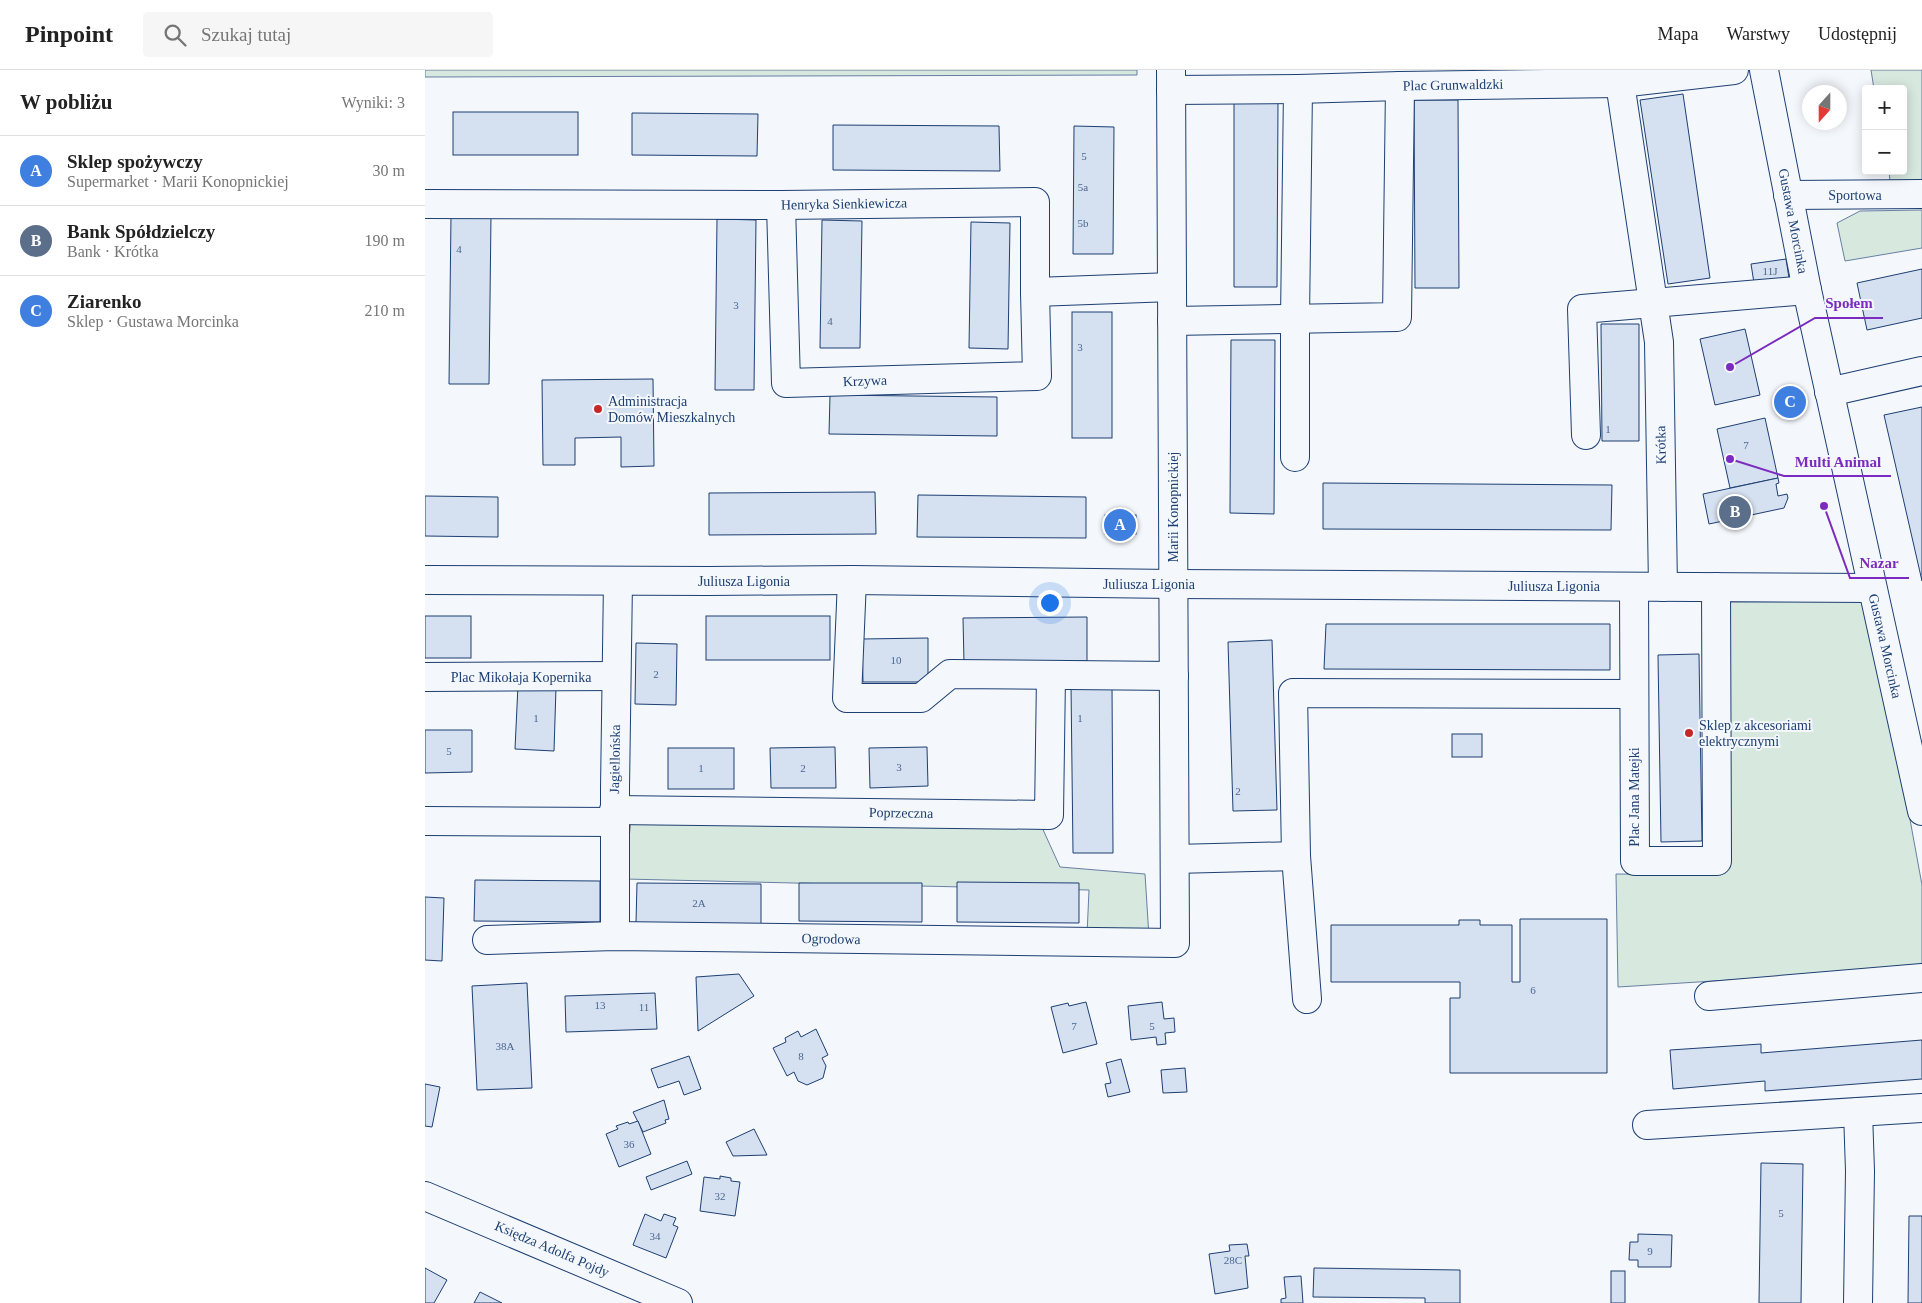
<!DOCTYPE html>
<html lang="pl">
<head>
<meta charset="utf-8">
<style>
	:root { --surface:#fff; --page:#f6f6f6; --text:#222; --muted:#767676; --line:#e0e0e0; --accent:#0f766e }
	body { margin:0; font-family:Georgia,serif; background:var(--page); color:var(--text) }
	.controls { position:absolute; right:15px; top:15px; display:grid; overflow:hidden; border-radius:5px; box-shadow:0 2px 12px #0003 }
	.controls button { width:45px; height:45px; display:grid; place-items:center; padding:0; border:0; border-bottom:1px solid var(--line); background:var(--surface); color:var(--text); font:25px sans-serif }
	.compass { position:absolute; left:1377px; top:15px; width:45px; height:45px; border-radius:50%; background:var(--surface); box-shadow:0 2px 12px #0003; rotate:201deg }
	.you { position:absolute; left:624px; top:532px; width:18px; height:18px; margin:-12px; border:4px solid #fff; border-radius:50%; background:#1a73e8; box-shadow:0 0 0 8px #1a73e833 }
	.badge { display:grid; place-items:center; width:32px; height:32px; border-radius:50%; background:var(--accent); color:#fff; font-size:16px; font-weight:700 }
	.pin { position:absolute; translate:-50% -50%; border:2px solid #fff; box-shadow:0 1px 5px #0006 }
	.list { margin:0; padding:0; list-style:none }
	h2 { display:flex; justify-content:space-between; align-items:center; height:65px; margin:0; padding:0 20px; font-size:21px }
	h2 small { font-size:16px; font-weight:400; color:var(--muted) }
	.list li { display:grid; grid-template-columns:32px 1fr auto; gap:15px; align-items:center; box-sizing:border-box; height:70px; padding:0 20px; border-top:1px solid var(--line) }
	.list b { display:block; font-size:19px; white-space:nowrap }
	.list p { margin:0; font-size:16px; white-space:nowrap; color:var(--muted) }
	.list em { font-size:16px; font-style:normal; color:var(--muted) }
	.icon { flex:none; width:28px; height:28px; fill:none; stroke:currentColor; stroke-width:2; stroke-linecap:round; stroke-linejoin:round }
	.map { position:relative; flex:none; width:1497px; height:1233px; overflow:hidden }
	header { display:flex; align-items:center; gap:30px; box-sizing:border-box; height:70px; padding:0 25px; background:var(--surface); border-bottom:1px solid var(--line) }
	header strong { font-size:24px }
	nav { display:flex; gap:28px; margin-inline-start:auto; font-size:18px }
	.search { width:350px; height:45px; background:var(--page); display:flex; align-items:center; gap:12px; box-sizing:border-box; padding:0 18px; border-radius:5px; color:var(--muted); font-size:19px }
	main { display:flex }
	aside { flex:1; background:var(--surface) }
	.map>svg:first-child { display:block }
</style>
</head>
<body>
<header>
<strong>Pinpoint</strong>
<div class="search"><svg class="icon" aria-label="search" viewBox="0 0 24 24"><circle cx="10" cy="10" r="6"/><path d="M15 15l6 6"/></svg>Szukaj tutaj</div>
<nav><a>Mapa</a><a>Warstwy</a><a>Udostępnij</a></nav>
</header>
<main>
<aside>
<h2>W pobliżu<small>Wyniki: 3</small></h2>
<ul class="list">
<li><span class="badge" style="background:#3f7fe0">A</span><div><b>Sklep spożywczy</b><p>Supermarket · Marii Konopnickiej</p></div><em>30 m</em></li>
<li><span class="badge" style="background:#5c6f8a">B</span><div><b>Bank Spółdzielczy</b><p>Bank · Krótka</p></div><em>190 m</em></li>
<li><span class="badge" style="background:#3f7fe0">C</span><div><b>Ziarenko</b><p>Sklep · Gustawa Morcinka</p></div><em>210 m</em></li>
</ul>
</aside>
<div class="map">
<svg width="1497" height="1233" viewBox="0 0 1497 1233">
	<rect width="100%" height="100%" fill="#f4f7fb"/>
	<g fill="#d7e8df" stroke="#687fa3">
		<path d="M 0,0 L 712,0 L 712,5 L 0,7 Z"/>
		<path d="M 1446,0 L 1497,0 L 1497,111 L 1465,111 L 1464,101 L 1478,101 L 1478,19 L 1449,19 Z"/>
		<path d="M 1497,140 L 1497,178 L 1420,191 L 1412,153 L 1435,141 Z"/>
		<path d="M 1445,531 L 1497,815 L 1497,898 L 1193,917 L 1191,804 L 1296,805 L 1299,532 Z"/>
		<path d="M 206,749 L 615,753 L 635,797 L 720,804 L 724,867 L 662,865 L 664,820 L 200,809 Z"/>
	</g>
	<g fill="#d5e0f0" stroke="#1d3f73">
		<path d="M 1258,24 L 1285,208 L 1243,214 L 1215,30 Z"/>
		<path d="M 989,30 L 1033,30 L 1034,218 L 990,218 Z"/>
		<path d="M 809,31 L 853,31 L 852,217 L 809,217 Z"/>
		<rect x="28" y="42" width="125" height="43"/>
		<path d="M 207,43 L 333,44 L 332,86 L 207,85 Z"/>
		<path d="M 408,55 L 574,56 L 575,101 L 408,100 Z"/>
		<path d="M 649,56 L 689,57 L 688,184 L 648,184 Z"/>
		<path d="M 26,145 L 66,145 L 64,314 L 24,314 Z"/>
		<path d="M 292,149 L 331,150 L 329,320 L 290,320 Z"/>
		<path d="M 397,150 L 437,151 L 435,278 L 395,278 Z"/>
		<path d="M 546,152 L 585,153 L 583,279 L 544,278 Z"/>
		<path d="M 1361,189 L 1364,208 L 1329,213 L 1326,194 Z"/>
		<path d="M 1497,199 L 1497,248 L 1442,260 L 1432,213 Z"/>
		<rect x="647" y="242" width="40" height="126"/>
		<path d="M 1176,254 L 1214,254 L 1214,371 L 1177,371 Z"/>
		<path d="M 1320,259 L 1335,325 L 1290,335 L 1275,269 Z"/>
		<path d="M 806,270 L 850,270 L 849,444 L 805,443 Z"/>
		<path d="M 228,309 L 229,396 L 196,397 L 196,367 L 150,368 L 150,395 L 118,395 L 117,310 Z"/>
		<path d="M 405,325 L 572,327 L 572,366 L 404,364 Z"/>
		<path d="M 1497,337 L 1497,511 L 1459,345 Z"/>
		<path d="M 1340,348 L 1353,408 L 1305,418 L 1292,359 Z"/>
		<path d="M 1353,408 L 1354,413 L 1351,414 L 1353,426 L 1362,424 L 1363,428 L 1359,438 L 1284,454 L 1278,424 Z"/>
		<path d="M 898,413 L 1187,415 L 1186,460 L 898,459 Z"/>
		<path d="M 450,422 L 451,464 L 284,465 L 284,423 Z"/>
		<path d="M 493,425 L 661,427 L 661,468 L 492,467 Z"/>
		<path d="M 0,426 L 73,427 L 73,467 L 0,466 Z"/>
		<rect x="680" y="445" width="31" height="19"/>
		<rect x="0" y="546" width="46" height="42"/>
		<rect x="281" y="546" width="124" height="44"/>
		<path d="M 662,547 L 662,591 L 539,593 L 538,548 Z"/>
		<path d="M 901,554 L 1185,554 L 1185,600 L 899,599 Z"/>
		<path d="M 503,568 L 503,612 L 438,612 L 437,569 Z"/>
		<path d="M 847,570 L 852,740 L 808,741 L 803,572 Z"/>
		<path d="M 211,573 L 252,574 L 251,635 L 210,634 Z"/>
		<path d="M 1274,584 L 1277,771 L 1236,772 L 1233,585 Z"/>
		<path d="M 93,615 L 131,617 L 129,681 L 90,679 Z"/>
		<path d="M 646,615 L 687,615 L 688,783 L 648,783 Z"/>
		<path d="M 0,660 L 47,660 L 47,702 L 0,703 Z"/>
		<rect x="1027" y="664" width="30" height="23"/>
		<path d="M 410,677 L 411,718 L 346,718 L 345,678 Z"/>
		<path d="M 502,677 L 503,716 L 445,718 L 444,678 Z"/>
		<rect x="243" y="678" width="66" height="41"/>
		<path d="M 50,810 L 175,811 L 175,852 L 49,851 Z"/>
		<path d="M 532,812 L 654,813 L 654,853 L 532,852 Z"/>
		<path d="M 212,813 L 336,814 L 336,854 L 211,853 Z"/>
		<path d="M 374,813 L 497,813 L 497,852 L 374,851 Z"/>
		<path d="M 0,827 L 19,828 L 17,891 L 0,890 Z"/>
		<path d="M 1095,849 L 1182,849 L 1182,1003 L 1025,1003 L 1025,928 L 1035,928 L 1035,912 L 906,912 L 906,855 L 1034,855 L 1034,850 L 1055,850 L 1055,855 L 1087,855 L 1087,912 L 1095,912 Z"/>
		<path d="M 314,904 L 329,926 L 273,961 L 271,907 Z"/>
		<path d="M 102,913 L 107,1018 L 52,1020 L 47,916 Z"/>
		<path d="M 230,923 L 232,959 L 141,962 L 140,926 Z"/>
		<path d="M 661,932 L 672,974 L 638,983 L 626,937 L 643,933 L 644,936 Z"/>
		<path d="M 737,932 L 739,949 L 749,948 L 750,962 L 740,963 L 741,974 L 732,975 L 731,967 L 706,970 L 703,936 Z"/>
		<path d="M 391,959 L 403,985 L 397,988 L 401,996 L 398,1008 L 382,1015 L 373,1011 L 369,1002 L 362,1006 L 348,978 L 361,972 L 360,968 L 373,961 L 376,967 Z"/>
		<path d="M 1497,970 L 1497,1009 L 1340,1021 L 1340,1011 L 1248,1019 L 1245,980 L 1336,974 L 1336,983 Z"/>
		<path d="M 264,986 L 276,1019 L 259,1025 L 254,1011 L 233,1018 L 226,999 Z"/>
		<path d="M 696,989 L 705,1022 L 683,1027 L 680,1014 L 686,1013 L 681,993 Z"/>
		<path d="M 760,998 L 762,1022 L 738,1023 L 736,1000 Z"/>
		<path d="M 0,1014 L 15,1017 L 7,1057 L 0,1056 Z"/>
		<path d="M 239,1030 L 244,1049 L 240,1050 L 241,1053 L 218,1062 L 208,1042 Z"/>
		<path d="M 213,1051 L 226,1084 L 194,1097 L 181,1064 L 193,1059 L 191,1056 L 203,1052 L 204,1054 Z"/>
		<path d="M 329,1059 L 342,1085 L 308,1086 L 301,1072 Z"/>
		<path d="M 262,1091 L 267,1104 L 226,1120 L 221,1107 Z"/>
		<path d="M 1336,1093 L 1378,1094 L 1376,1233 L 1334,1233 Z"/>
		<path d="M 295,1106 L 306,1108 L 306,1111 L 315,1112 L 310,1146 L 275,1141 L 279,1107 L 295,1109 Z"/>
		<path d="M 220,1144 L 236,1151 L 239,1144 L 251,1148 L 248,1155 L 253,1157 L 241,1188 L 208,1175 Z"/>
		<path d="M 1484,1146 L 1497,1146 L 1497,1233 L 1483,1233 Z"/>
		<path d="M 1213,1164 L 1247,1165 L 1246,1197 L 1213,1197 L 1213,1190 L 1204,1190 L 1205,1172 L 1213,1172 Z"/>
		<path d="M 822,1174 L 824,1186 L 820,1186 L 823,1218 L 790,1224 L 784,1184 L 805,1181 L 804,1175 Z"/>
		<path d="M 0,1198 L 22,1210 L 9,1233 L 0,1233 Z"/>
		<path d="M 889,1198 L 1035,1200 L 1035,1233 L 1000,1233 L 1000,1228 L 888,1227 Z"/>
		<rect x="1186" y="1201" width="14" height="32"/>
		<path d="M 876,1206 L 878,1233 L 856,1233 L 856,1229 L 861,1228 L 859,1207 Z"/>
		<path d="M 55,1222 L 77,1233 L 49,1233 Z"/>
	</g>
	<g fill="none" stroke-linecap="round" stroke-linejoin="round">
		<defs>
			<g id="minor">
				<path d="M 1339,0 L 1382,220 L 1497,741"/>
				<path d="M 1195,13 L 1234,272 L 1238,517"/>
				<path d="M 746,20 L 873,19 L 975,16 L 1195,13 L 1309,0"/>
				<path d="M 1363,125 L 1497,124"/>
				<path d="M 0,134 L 356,135 L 610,132 L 610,222 L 747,217"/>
				<path d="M 356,135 L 361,313 L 612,306 L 610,222"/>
				<path d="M 747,251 L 972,247 L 975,16"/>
				<path d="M 1404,322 L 1497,301"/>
				<path d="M 1161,365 L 1157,239 L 1382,220"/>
				<path d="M 870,387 L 870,249 L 873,19"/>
				<path d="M 0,510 L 284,511 L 427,510 L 748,514 L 1447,518"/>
				<path d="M 427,510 L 422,628 L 496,628 L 525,604 L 749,606"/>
				<path d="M 1209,517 L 1210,791 L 1292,791 L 1291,517"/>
				<path d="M 0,607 L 191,606"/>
				<path d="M 189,740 L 624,745 L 626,606"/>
				<path d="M 0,751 L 190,752"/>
				<path d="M 750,789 L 871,786"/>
				<path d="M 190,866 L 190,718 L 193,511"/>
				<path d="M 62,870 L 190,866 L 750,873 L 746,0"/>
				<path d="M 1284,926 L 1497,908"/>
				<path d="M 882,929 L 871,786 L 868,623 L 1209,624"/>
				<path d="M 1222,1055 L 1497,1038"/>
				<path d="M 0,1126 L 253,1233"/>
				<path d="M 1433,1233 L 1435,1101 L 1433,1042"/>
			</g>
		</defs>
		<use href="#minor" stroke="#1d3f73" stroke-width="30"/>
		<use href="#minor" stroke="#f4f7fb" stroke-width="28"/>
	</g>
	<g fill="#c62828" stroke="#f4f7fb" stroke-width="2">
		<circle cx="173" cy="339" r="5"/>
		<circle cx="1264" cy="663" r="5"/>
	</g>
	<g text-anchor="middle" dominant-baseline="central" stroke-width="4" stroke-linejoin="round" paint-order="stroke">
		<g font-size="11" fill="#4b6792">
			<text x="659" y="86">5</text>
			<text x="658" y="117">5a</text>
			<text x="658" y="153">5b</text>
			<text x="34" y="179">4</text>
			<text x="1345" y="201">11J</text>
			<text x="311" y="235">3</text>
			<text x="405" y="251">4</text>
			<text x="655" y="277">3</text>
			<text x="1183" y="359">1</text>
			<text x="1321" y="375">7</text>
			<text x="471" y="590">10</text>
			<text x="231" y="604">2</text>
			<text x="111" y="648">1</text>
			<text x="655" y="648">1</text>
			<text x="24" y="681">5</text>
			<text x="474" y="697">3</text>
			<text x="276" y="698">1</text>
			<text x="378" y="698">2</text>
			<text x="813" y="721">2</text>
			<text x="274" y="833">2A</text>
			<text x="1108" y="920">6</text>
			<text x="175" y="935">13</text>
			<text x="219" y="937">11</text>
			<text x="649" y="956">7</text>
			<text x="727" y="956">5</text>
			<text x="80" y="976">38A</text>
			<text x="376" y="986">8</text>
			<text x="204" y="1074">36</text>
			<text x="295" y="1126">32</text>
			<text x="1356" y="1143">5</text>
			<text x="230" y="1166">34</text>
			<text x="1225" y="1181">9</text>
			<text x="808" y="1190">28C</text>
		</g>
		<g font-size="14" fill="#1d3f73" stroke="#f4f7fb">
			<text transform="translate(1028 15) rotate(-1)">Plac Grunwaldzki</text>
			<text x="1430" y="125">Sportowa</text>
			<text transform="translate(419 134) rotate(-1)">Henryka Sienkiewicza</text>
			<text transform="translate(1368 151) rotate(79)">Gustawa Morcinka</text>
			<text transform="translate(440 311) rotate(-2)">Krzywa</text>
			<text transform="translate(1236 375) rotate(-91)">Krótka</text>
			<text transform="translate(748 437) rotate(-90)">Marii Konopnickiej</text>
			<text x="319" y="511">Juliusza Ligonia</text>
			<text x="724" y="514">Juliusza Ligonia</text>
			<text x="1129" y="516">Juliusza Ligonia</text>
			<text transform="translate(1460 576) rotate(77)">Gustawa Morcinka</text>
			<text x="96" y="607">Plac Mikołaja Kopernika</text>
			<text transform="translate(190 689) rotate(-89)">Jagiellońska</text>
			<text transform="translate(1209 727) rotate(-90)">Plac Jana Matejki</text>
			<text transform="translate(476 743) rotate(1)">Poprzeczna</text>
			<text transform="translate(406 869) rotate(1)">Ogrodowa</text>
			<text transform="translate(127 1179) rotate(23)">Księdza Adolfa Pojdy</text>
		</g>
		<g font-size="14" fill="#1d3f73" stroke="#f4f7fb" text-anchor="start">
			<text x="183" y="331">Administracja<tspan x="183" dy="16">Domów Mieszkalnych</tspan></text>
			<text x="1274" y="655">Sklep z akcesoriami<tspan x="1274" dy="16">elektrycznymi</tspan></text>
		</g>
	</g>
	<path fill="none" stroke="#7b2cbf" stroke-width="2" d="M1305 297L1390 248H1458M1305 389L1359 406H1466M1399 436L1425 508H1484"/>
	<g fill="#7b2cbf" stroke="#f4f7fb" stroke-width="2">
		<circle cx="1305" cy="297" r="5"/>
		<circle cx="1305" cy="389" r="5"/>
		<circle cx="1399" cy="436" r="5"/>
	</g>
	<g font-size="15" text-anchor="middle" font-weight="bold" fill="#7b2cbf" stroke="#f4f7fb" stroke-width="4" stroke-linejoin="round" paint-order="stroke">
		<text x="1424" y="238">Społem</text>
		<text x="1413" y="397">Multi Animal</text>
		<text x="1454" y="498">Nazar</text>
	</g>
</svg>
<div class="controls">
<button>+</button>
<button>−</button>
</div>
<svg class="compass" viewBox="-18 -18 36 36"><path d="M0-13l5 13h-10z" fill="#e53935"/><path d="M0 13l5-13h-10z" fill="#767676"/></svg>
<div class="you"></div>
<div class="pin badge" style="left:695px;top:455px;background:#3f7fe0">A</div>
<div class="pin badge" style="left:1310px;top:442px;background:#5c6f8a">B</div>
<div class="pin badge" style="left:1365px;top:332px;background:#3f7fe0">C</div>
</div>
</main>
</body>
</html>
